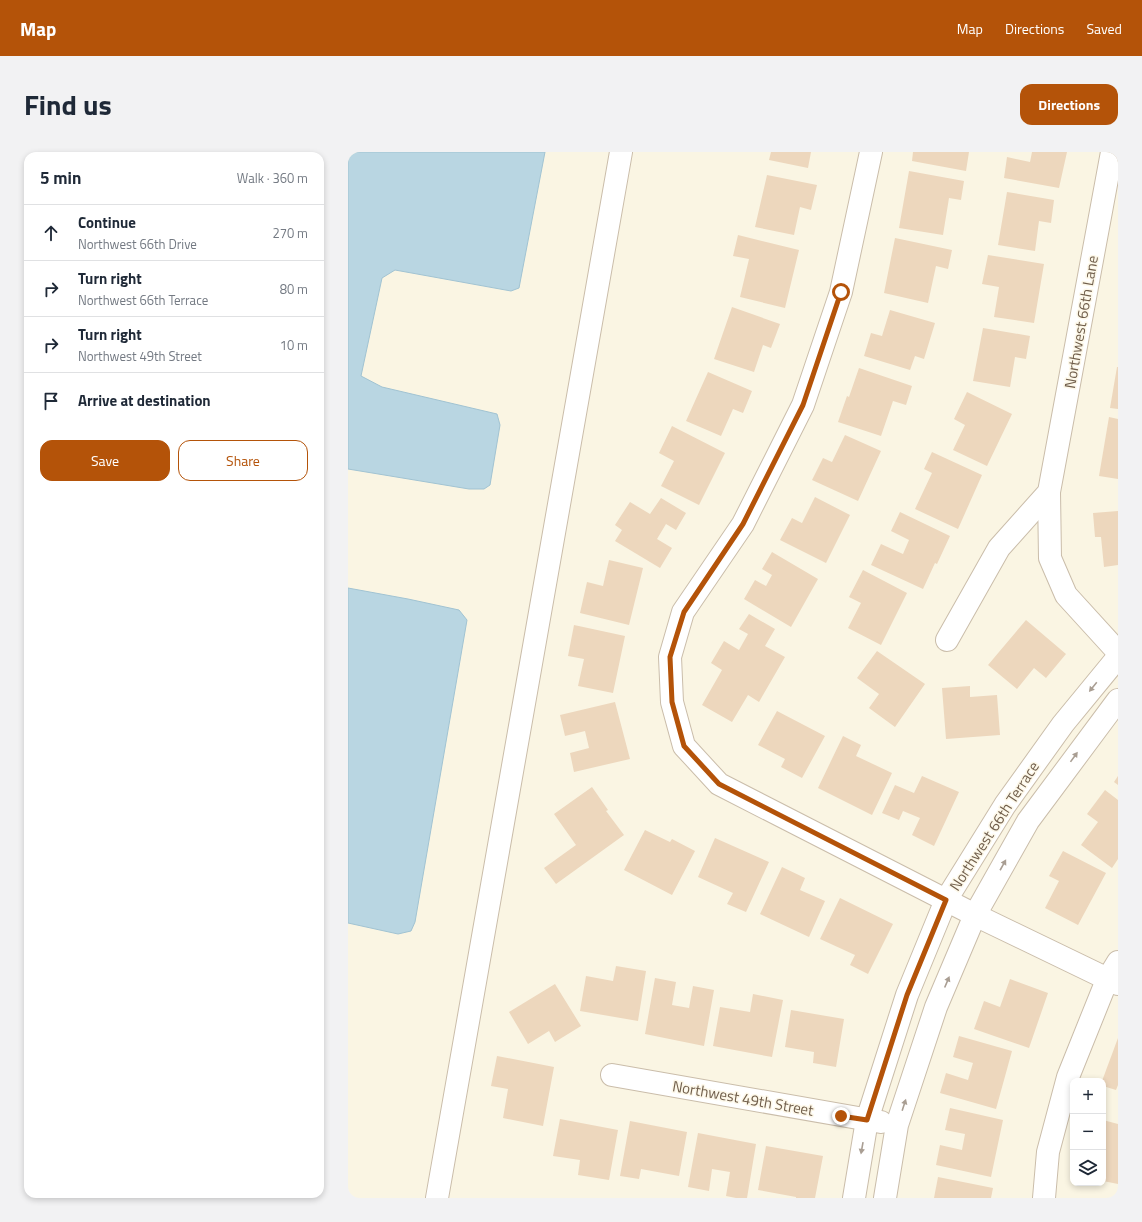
<!DOCTYPE html>
<html lang="en">
<head>
<meta charset="utf-8">
<style>
	:root { --surface:#fff; --page:#f2f2f3; --text:#1f2937; --muted:#747a83; --line:#e0e1e3; --accent:#b45309 }
	body { margin:0; font-family:"Titillium Web",sans-serif; background:var(--page); color:var(--text) }
	.controls { position:absolute; right:12px; bottom:12px; display:grid; overflow:hidden; border-radius:8px; box-shadow:0 2px 6px #0003 }
	.controls button { width:36px; height:36px; display:grid; place-items:center; padding:0; border:0; border-bottom:1px solid var(--line); background:var(--surface); color:var(--text); font:20px sans-serif }
	.stop { position:absolute; width:12px; height:12px; margin:-9px; border:3px solid #b45309; border-radius:50%; background:#fff }
	.stop.end { background:#b45309; border-color:#fff; box-shadow:0 1px 4px #0008 }
	.list { margin:0; padding:0; list-style:none }
	h2 { display:flex; justify-content:space-between; align-items:center; height:52px; margin:0; padding:0 16px; font-size:17px }
	h2 small { font-size:13px; font-weight:400; color:var(--muted) }
	.list li { display:grid; grid-template-columns:26px 1fr auto; gap:12px; align-items:center; box-sizing:border-box; height:56px; padding:0 16px; border-top:1px solid var(--line) }
	.list b { display:block; font-size:15px; white-space:nowrap }
	.list p { margin:0; font-size:13px; white-space:nowrap; color:var(--muted) }
	.list em { font-size:13px; font-style:normal; color:var(--muted) }
	.actions { display:flex; gap:8px; padding:12px 16px }
	.actions a { flex:1; padding:9px 0; border:1px solid var(--accent); border-radius:12px; text-align:center; font-size:14px; color:var(--accent) }
	.actions .main { background:var(--accent); color:#fff }
	.icon { flex:none; width:22px; height:22px; fill:none; stroke:currentColor; stroke-width:2; stroke-linecap:round; stroke-linejoin:round }
	.map { position:relative; flex:none; width:770px; height:1046px; overflow:hidden; border-radius:12px }
	header { display:flex; align-items:center; gap:24px; box-sizing:border-box; height:56px; padding:0 20px; background:var(--accent); color:#fff }
	header strong { font-size:19px }
	nav { display:flex; gap:22px; margin-inline-start:auto; font-size:14px }
	.intro { display:flex; align-items:center; justify-content:space-between; box-sizing:border-box; height:96px; padding:0 24px }
	h1 { margin:0; font-size:28px }
	.button { padding:10px 18px; border-radius:12px; background:var(--accent); color:#fff; font-size:14px; font-weight:700 }
	main { display:flex; gap:24px; padding:0 24px }
	aside { flex:1; background:var(--surface); border-radius:12px; box-shadow:0 2px 6px #0003 }
	.map>svg:first-child { display:block }
</style>
</head>
<body>
<header>
<strong>Map</strong>
<nav><a>Map</a><a>Directions</a><a>Saved</a></nav>
</header>
<div class="intro"><h1>Find us</h1><a class="button">Directions</a></div>
<main>
<aside>
<h2>5 min<small>Walk · 360 m</small></h2>
<ul class="list">
<li><svg class="icon" aria-label="ahead" viewBox="0 0 24 24"><path d="M12 20V5M6 11l6-6 6 6"/></svg><div><b>Continue</b><p>Northwest 66th Drive</p></div><em>270 m</em></li>
<li><svg class="icon" aria-label="right" viewBox="0 0 24 24"><path d="M7 20v-9h11M14 6l5 5-5 5"/></svg><div><b>Turn right</b><p>Northwest 66th Terrace</p></div><em>80 m</em></li>
<li><svg class="icon" aria-label="right" viewBox="0 0 24 24"><path d="M7 20v-9h11M14 6l5 5-5 5"/></svg><div><b>Turn right</b><p>Northwest 49th Street</p></div><em>10 m</em></li>
<li><svg class="icon" aria-label="arrive" viewBox="0 0 24 24"><path d="M6 21V4h12l-3 4 3 4H6"/></svg><div><b>Arrive at destination</b></div></li>
</ul>
<div class="actions"><a class="main">Save</a><a>Share</a></div>
</aside>
<div class="map">
<svg width="770" height="1046" viewBox="0 0 770 1046">
	<rect width="100%" height="100%" fill="#faf5e3"/>
	<g fill="#b9d6e2" stroke="#a1c3d2">
		<path d="M 0,0 L 197,0 L 171,136 L 163,139 L 47,118 L 34,126 L 13,224 L 34,235 L 149,262 L 152,273 L 142,333 L 136,337 L 121,337 L 0,317 Z"/>
		<path d="M 0,436 L 60,447 L 111,458 L 119,468 L 67,770 L 63,779 L 50,782 L 0,771 Z"/>
	</g>
	<g fill="#edd7bd">
		<path d="M 423,0 L 463,0 L 460,16 L 421,8 Z"/>
		<path d="M 565,0 L 621,0 L 618,19 L 564,9 Z"/>
		<path d="M 684,0 L 719,0 L 711,36 L 656,26 L 659,5 L 682,10 Z"/>
		<path d="M 561,19 L 616,29 L 613,48 L 601,46 L 595,83 L 551,76 Z"/>
		<path d="M 419,23 L 469,33 L 463,58 L 452,55 L 446,83 L 407,75 Z"/>
		<path d="M 659,40 L 706,48 L 703,71 L 691,69 L 687,99 L 650,93 Z"/>
		<path d="M 390,83 L 451,98 L 437,156 L 392,145 L 401,107 L 385,104 Z"/>
		<path d="M 547,86 L 604,98 L 600,117 L 588,114 L 580,151 L 536,141 Z"/>
		<path d="M 640,103 L 696,112 L 686,171 L 646,165 L 651,135 L 634,132 Z"/>
		<path d="M 384,155 L 432,172 L 423,196 L 415,193 L 406,220 L 366,207 Z"/>
		<path d="M 542,158 L 587,171 L 576,207 L 567,204 L 562,218 L 516,204 L 523,181 L 534,184 Z"/>
		<path d="M 635,176 L 682,184 L 678,207 L 667,205 L 662,235 L 625,229 Z"/>
		<path d="M 769,215 L 770,215 L 770,257 L 762,256 Z"/>
		<path d="M 511,216 L 564,234 L 558,253 L 545,249 L 533,284 L 490,270 L 499,244 L 501,245 Z"/>
		<path d="M 360,220 L 404,239 L 395,261 L 385,257 L 373,284 L 338,269 Z"/>
		<path d="M 619,240 L 664,262 L 639,314 L 605,298 L 617,273 L 606,267 Z"/>
		<path d="M 761,265 L 770,267 L 770,327 L 751,324 Z"/>
		<path d="M 324,274 L 377,301 L 351,353 L 313,334 L 326,309 L 311,301 Z"/>
		<path d="M 497,283 L 533,299 L 510,349 L 464,328 L 475,306 L 484,310 Z"/>
		<path d="M 584,300 L 634,323 L 610,377 L 567,357 L 584,321 L 576,317 Z"/>
		<path d="M 467,345 L 502,363 L 478,411 L 432,388 L 444,366 L 454,371 Z"/>
		<path d="M 313,346 L 338,361 L 328,378 L 318,372 L 309,387 L 324,396 L 312,416 L 267,389 L 274,378 L 267,373 L 282,350 L 302,362 Z"/>
		<path d="M 770,359 L 770,413 L 756,415 L 753,385 L 747,385 L 745,361 Z"/>
		<path d="M 552,360 L 602,384 L 589,412 L 587,411 L 575,437 L 523,413 L 533,392 L 555,402 L 561,388 L 543,379 Z"/>
		<path d="M 424,400 L 470,427 L 443,475 L 396,447 L 407,428 L 418,434 L 424,423 L 414,417 Z"/>
		<path d="M 261,408 L 295,416 L 281,473 L 232,461 L 239,430 L 255,434 Z"/>
		<path d="M 515,418 L 559,441 L 533,493 L 500,476 L 513,451 L 501,445 Z"/>
		<path d="M 401,462 L 427,477 L 417,494 L 437,505 L 411,550 L 400,543 L 384,570 L 354,553 L 374,518 L 363,511 L 376,489 L 391,498 L 400,482 L 391,477 Z"/>
		<path d="M 678,468 L 718,502 L 698,526 L 686,516 L 669,537 L 640,513 Z"/>
		<path d="M 226,473 L 277,484 L 265,541 L 230,534 L 236,507 L 220,504 Z"/>
		<path d="M 529,499 L 577,532 L 547,575 L 521,556 L 531,542 L 509,526 Z"/>
		<path d="M 622,534 L 622,545 L 649,543 L 652,583 L 598,587 L 594,536 Z"/>
		<path d="M 267,550 L 282,607 L 226,620 L 222,601 L 241,596 L 237,579 L 217,584 L 212,563 Z"/>
		<path d="M 429,559 L 477,584 L 454,626 L 433,615 L 437,607 L 410,593 Z"/>
		<path d="M 495,584 L 513,593 L 508,604 L 544,621 L 524,663 L 470,636 Z"/>
		<path d="M 574,624 L 611,640 L 586,694 L 564,683 L 572,666 L 555,659 L 551,668 L 534,661 L 547,633 L 566,641 Z"/>
		<path d="M 770,624 L 770,633 L 766,630 Z"/>
		<path d="M 244,635 L 260,658 L 258,659 L 276,683 L 208,732 L 196,716 L 228,693 L 206,662 Z"/>
		<path d="M 757,638 L 770,648 L 770,707 L 764,716 L 733,693 L 750,670 L 739,662 Z"/>
		<path d="M 297,678 L 322,690 L 324,687 L 347,699 L 324,743 L 276,718 Z"/>
		<path d="M 367,686 L 421,710 L 398,760 L 379,752 L 385,741 L 350,725 Z"/>
		<path d="M 715,699 L 758,721 L 730,773 L 697,756 L 711,729 L 701,724 Z"/>
		<path d="M 434,715 L 457,726 L 452,738 L 477,749 L 461,785 L 412,762 Z"/>
		<path d="M 492,746 L 545,772 L 520,822 L 502,813 L 507,803 L 472,787 Z"/>
		<path d="M 268,814 L 298,819 L 290,869 L 232,859 L 238,824 L 265,829 Z"/>
		<path d="M 307,826 L 328,830 L 324,853 L 341,856 L 345,834 L 366,838 L 356,894 L 297,882 Z"/>
		<path d="M 662,827 L 700,841 L 681,896 L 626,877 L 636,849 L 652,855 Z"/>
		<path d="M 207,832 L 233,874 L 207,890 L 201,879 L 180,892 L 161,860 Z"/>
		<path d="M 405,842 L 435,848 L 424,905 L 365,894 L 372,855 L 402,860 Z"/>
		<path d="M 443,858 L 496,867 L 488,915 L 465,911 L 466,900 L 437,895 Z"/>
		<path d="M 611,884 L 664,899 L 648,957 L 592,941 L 598,921 L 620,928 L 625,911 L 605,905 Z"/>
		<path d="M 770,886 L 770,933 L 768,938 L 755,934 L 754,929 Z"/>
		<path d="M 149,904 L 206,915 L 195,974 L 155,966 L 160,937 L 143,934 Z"/>
		<path d="M 602,956 L 655,968 L 643,1025 L 588,1013 L 592,993 L 614,998 L 617,982 L 597,978 Z"/>
		<path d="M 212,967 L 270,978 L 261,1028 L 230,1023 L 232,1008 L 205,1004 Z"/>
		<path d="M 755,968 L 770,972 L 770,1032 L 755,1029 Z"/>
		<path d="M 282,969 L 339,980 L 331,1024 L 293,1017 L 291,1027 L 272,1024 Z"/>
		<path d="M 350,981 L 408,992 L 399,1046 L 388,1046 L 378,1044 L 382,1020 L 364,1017 L 361,1039 L 340,1035 Z"/>
		<path d="M 418,994 L 475,1004 L 467,1046 L 448,1046 L 448,1045 L 410,1038 Z"/>
		<path d="M 590,1025 L 645,1036 L 643,1046 L 586,1046 Z"/>
	</g>
	<g fill="none" stroke-linecap="round" stroke-linejoin="round">
		<defs>
			<g id="minor">
				<path d="M 523,0 L 493,140 L 455,253 L 395,372 L 335,460 L 322,505 L 324,550 L 336,594 L 371,632 L 627,763 L 770,832"/>
				<path d="M 701,340 L 702,406 L 718,443 L 770,500"/>
				<path d="M 599,488 L 651,396 L 701,340 L 764,0"/>
				<path d="M 264,923 L 533,970"/>
				<path d="M 89,1046 L 273,0"/>
				<path d="M 506,1046 L 519,968 L 559,843 L 598,748 L 657,653 L 715,572 L 770,505"/>
				<path d="M 537,1046 L 549,973 L 588,855 L 627,763 L 680,669 L 770,548"/>
				<path d="M 696,1046 L 700,1000 L 720,925 L 759,828 L 770,810"/>
			</g>
		</defs>
		<use href="#minor" stroke="#cabdaa" stroke-width="24"/>
		<use href="#minor" stroke="#fff" stroke-width="22"/>
	</g>
	<defs><path id="oneway-solid" d="M-6-.8H1V-3.2L6.5 0L1 3.2V.8H-6Z"/></defs>
	<g fill="#a99e93">
		<use href="#oneway-solid" transform="translate(745 535) rotate(129)"/>
		<use href="#oneway-solid" transform="translate(726 605) rotate(-54)"/>
		<use href="#oneway-solid" transform="translate(655 713) rotate(-61)"/>
		<use href="#oneway-solid" transform="translate(599 830) rotate(-67)"/>
		<use href="#oneway-solid" transform="translate(556 953) rotate(-72)"/>
		<use href="#oneway-solid" transform="translate(514 996) rotate(100)"/>
	</g>
	<g fill="none" stroke-linecap="round" stroke-linejoin="round">
		<path stroke="#b45309" stroke-width="5" d="M 493,964 L 519,968 L 559,843 L 598,748 L 371,632 L 336,594 L 324,550 L 322,505 L 336,460 L 395,372 L 455,253 L 493,140"/>
	</g>
	<g text-anchor="middle" dominant-baseline="central" stroke-width="3" stroke-linejoin="round" paint-order="stroke">
		<g font-size="15" fill="#705e4b" stroke="#fdf8e9">
			<text transform="translate(733 170) rotate(-80)">Northwest 66th Lane</text>
			<text transform="translate(646 674) rotate(-57)">Northwest 66th Terrace</text>
			<text transform="translate(395 946) rotate(10)">Northwest 49th Street</text>
		</g>
	</g>
</svg>
<div class="controls">
<button>+</button>
<button>−</button>
<button><svg class="icon" aria-label="layers" viewBox="0 0 24 24"><path d="M12 4l9 5-9 5-9-5zM3 14l9 5 9-5"/></svg></button>
</div>
<div class="stop" style="left:493px;top:140px"></div>
<div class="stop end" style="left:493px;top:964px"></div>
</div>
</main>
</body>
</html>
